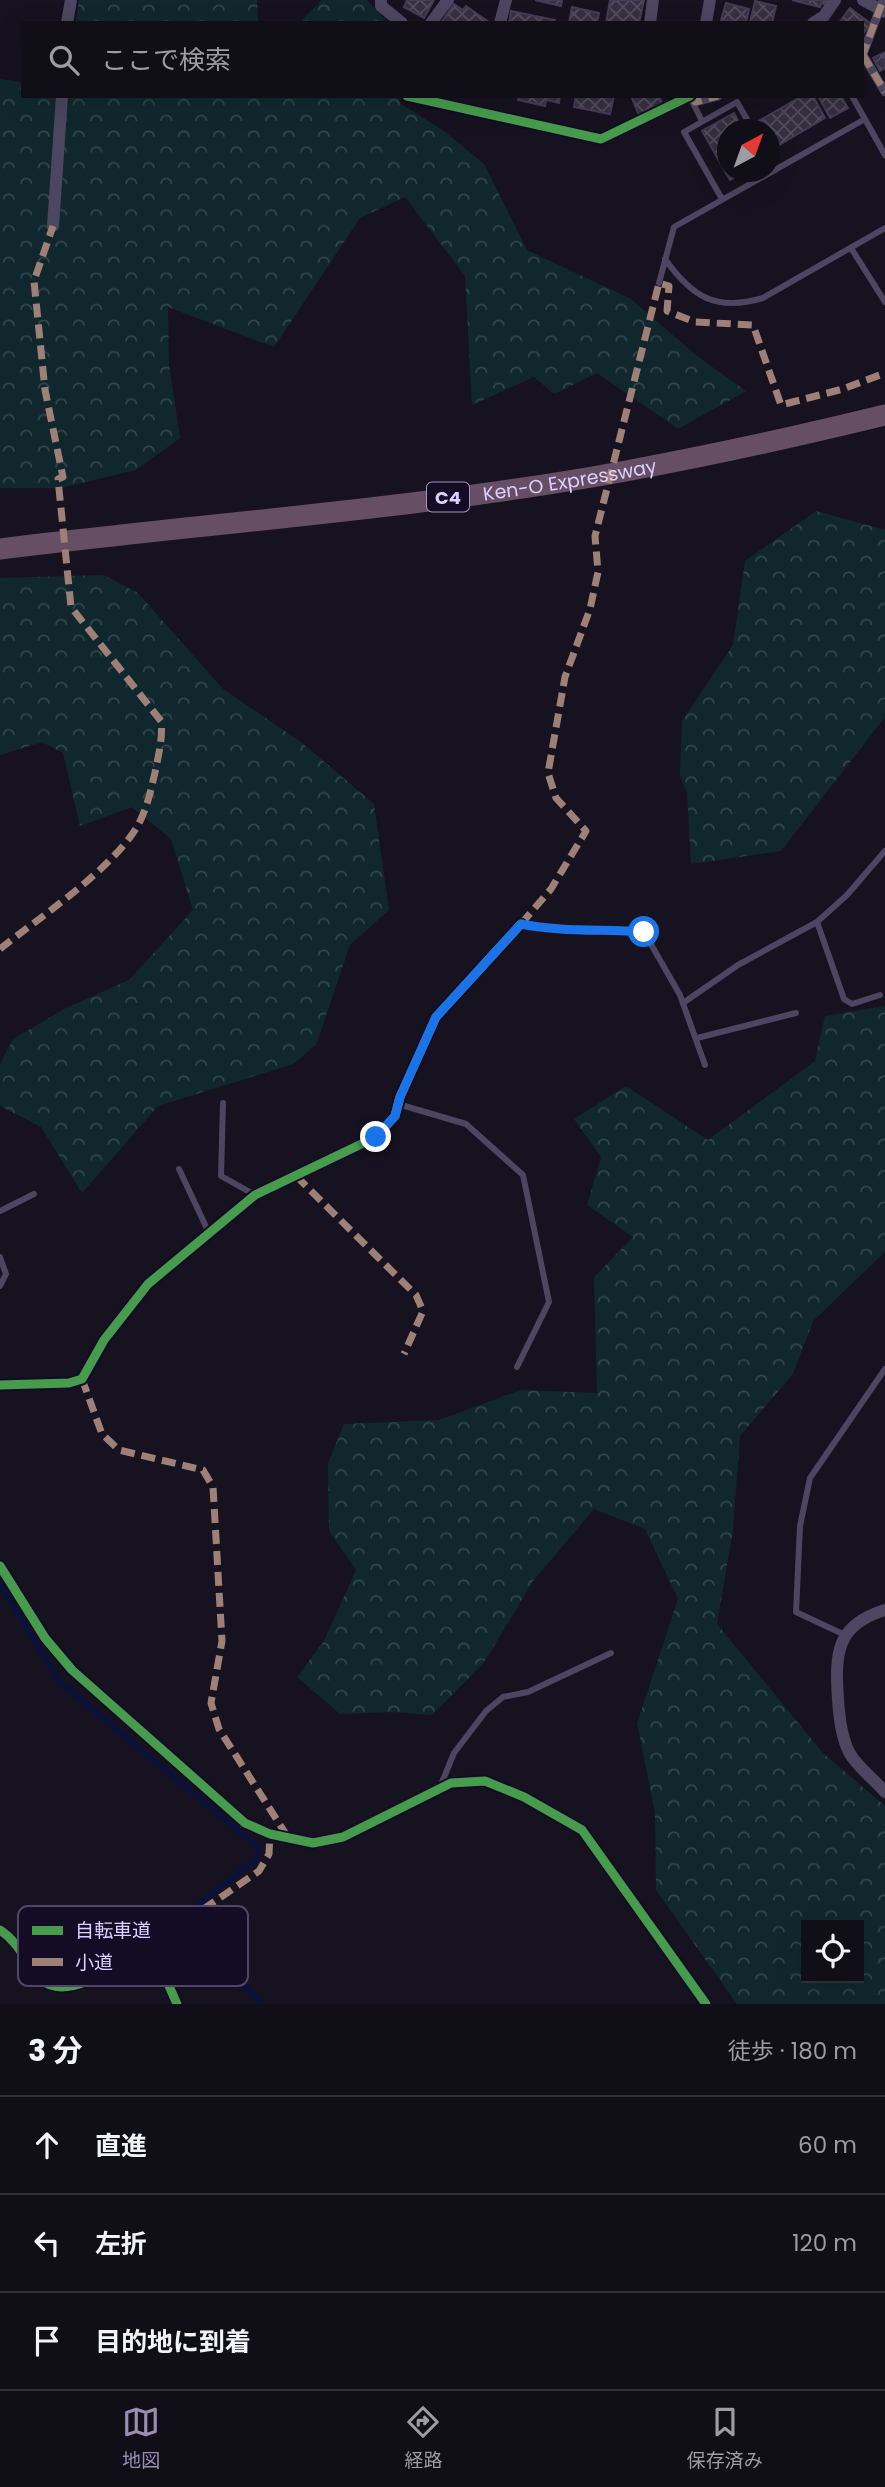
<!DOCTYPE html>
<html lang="ja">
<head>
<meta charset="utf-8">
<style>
	:root { --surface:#100e17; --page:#191720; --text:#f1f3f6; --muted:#9c9ca1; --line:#302e36; --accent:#978eb1 }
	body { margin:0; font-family:Poppins,"Noto Sans JP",sans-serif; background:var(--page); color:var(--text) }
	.controls { position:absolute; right:21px; bottom:21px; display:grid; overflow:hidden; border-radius:0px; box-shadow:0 7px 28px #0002 }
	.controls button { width:63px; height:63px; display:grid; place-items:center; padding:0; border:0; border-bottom:2px solid var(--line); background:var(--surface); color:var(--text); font:35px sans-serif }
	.compass { position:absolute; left:717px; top:119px; width:63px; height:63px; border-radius:50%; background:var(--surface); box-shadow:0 7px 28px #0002; rotate:41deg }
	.stop { position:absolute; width:21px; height:21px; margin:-16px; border:5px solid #1a73e8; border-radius:50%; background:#fff }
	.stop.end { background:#1a73e8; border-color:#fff; box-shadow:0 2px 7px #0008 }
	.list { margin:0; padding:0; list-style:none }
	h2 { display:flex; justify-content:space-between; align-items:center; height:91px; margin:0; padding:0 28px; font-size:30px }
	h2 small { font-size:23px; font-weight:400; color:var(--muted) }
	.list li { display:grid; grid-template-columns:46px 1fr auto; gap:21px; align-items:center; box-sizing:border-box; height:98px; padding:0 28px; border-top:2px solid var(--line) }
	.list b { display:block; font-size:26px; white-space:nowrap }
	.list em { font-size:23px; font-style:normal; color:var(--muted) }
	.icon { flex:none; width:38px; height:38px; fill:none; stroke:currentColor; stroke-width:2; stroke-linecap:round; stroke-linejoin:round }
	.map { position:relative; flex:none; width:885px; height:2004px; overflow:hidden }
	.search { position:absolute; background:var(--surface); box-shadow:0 7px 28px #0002; left:21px; right:21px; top:21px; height:77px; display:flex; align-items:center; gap:18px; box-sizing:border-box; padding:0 24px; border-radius:0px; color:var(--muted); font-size:26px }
	.sheet { height:385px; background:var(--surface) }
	nav { display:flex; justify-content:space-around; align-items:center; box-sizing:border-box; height:98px; border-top:2px solid var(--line); background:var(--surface); font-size:19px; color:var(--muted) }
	nav a { display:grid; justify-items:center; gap:4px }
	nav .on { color:var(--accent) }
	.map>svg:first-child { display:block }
</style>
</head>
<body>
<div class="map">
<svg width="885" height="2004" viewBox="0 0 885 2004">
	<defs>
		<pattern id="forest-crowns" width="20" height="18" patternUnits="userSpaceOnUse" patternTransform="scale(1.75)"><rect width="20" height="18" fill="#10282d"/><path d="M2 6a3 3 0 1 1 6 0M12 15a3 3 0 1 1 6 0" fill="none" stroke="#32464c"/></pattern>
		<pattern id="building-cross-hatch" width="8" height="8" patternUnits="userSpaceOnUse" patternTransform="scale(1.75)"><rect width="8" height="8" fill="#363041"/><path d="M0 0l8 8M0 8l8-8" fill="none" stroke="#534d5e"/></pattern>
	</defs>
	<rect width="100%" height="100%" fill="#16121f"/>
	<g fill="url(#forest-crowns)" fill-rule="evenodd">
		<path d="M 79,0 L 257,0 L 258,23 L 76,23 Z"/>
		<path d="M 322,0 L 367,0 L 388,23 L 299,23 Z"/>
		<path d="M 0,79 L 23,82 L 23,96 L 398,96 L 401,104 L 444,131 L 484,164 L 527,250 L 631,299 L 697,356 L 746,391 L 678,429 L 597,373 L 554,394 L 534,377 L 472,405 L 465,276 L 405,197 L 360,218 L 274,347 L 168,307 L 169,365 L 180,438 L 136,470 L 61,488 L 0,488 Z"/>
		<path d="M 816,511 L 885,530 L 885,717 L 781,851 L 691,864 L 687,793 L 680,776 L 682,721 L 733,645 L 745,561 Z"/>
		<path d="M 104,575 L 138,593 L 223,689 L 301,742 L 374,804 L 389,910 L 350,945 L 316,1045 L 293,1064 L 158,1106 L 82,1193 L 41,1127 L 0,1106 L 0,1064 L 13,1039 L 66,1008 L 129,980 L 193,910 L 171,839 L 132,807 L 80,826 L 63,753 L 42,742 L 0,755 L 0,578 Z"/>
		<path d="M 885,1006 L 885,1252 L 813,1321 L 793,1374 L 740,1436 L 733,1530 L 717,1624 L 823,1753 L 885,1806 L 885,2004 L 737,2004 L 656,1890 L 655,1813 L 637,1723 L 678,1599 L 645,1529 L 594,1509 L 533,1581 L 483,1664 L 432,1715 L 393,1712 L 340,1714 L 297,1677 L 324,1641 L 356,1570 L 329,1531 L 328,1463 L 344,1424 L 439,1420 L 521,1390 L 597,1393 L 594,1277 L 633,1237 L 587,1205 L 601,1157 L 574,1119 L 626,1086 L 708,1140 L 815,1061 L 825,1016 ZM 806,1925 L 859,1925 L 859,1978 L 806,1978 Z"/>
	</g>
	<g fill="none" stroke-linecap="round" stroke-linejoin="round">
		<path stroke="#071241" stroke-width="4.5" d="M 0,1585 L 60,1682 L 259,1848 L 256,1859 L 184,1916 L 261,2004"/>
	</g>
	<g fill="url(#building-cross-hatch)" stroke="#443c54" stroke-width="2">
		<path d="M 407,0 L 434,0 L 424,18 L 404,7 Z"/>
		<path d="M 535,0 L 562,0 L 561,6 Z"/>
		<path d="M 610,0 L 644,0 L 639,23 L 606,23 Z"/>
		<path d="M 792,0 L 828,0 L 827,5 L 821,3 L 820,7 Z"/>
		<path d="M 755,1 L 776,6 L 772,23 L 750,22 Z"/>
		<path d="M 726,3 L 749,9 L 746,23 L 721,20 Z"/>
		<path d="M 454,4 L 463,10 L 466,6 L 489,22 L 441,23 Z"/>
		<path d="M 572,7 L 599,13 L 597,23 L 569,23 Z"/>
		<path d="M 850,8 L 871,24 L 862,35 L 862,23 L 839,23 Z"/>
		<path d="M 511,11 L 555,20 L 555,23 L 509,23 Z"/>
		<path d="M 885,52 L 885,68 L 880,71 L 873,58 Z"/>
		<path d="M 519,96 L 560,96 L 559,103 L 546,100 L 545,106 L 518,100 Z"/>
		<path d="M 576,96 L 614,96 L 610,114 L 574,107 Z"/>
		<path d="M 631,96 L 659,96 L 663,105 L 639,115 Z"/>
		<path d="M 802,96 L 813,96 L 825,118 L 772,149 L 770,130 L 761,130 L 757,122 Z"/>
		<path d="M 818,96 L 841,96 L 848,108 L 830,118 Z"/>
		<path d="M 734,113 L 743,130 L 728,130 L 728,172 L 745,172 L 730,180 L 702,131 Z"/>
	</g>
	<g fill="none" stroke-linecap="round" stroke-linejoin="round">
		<g stroke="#4c4660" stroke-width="6">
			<path d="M 852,96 L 885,155"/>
			<path d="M 691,99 L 702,121"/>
			<path d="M 770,159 L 775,170"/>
			<path d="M 722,199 L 684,132 L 737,102 L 753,130"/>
			<path d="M 851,248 L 885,302"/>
			<path d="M 665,259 C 692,297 716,312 763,298 L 885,228"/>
			<path d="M 659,283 L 674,227 L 865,119"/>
			<path d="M 817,922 L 844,999 L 852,1004 L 880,995"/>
			<path d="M 521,924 C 561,932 603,929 644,932 L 680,995 L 705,1065"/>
			<path d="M 683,1003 L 738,965 L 817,922 L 847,895 L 885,851"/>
			<path d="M 697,1038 L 796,1013"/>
			<path d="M 223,1103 L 221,1176 L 255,1195"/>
			<path d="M 398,1104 L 466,1124 L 523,1175 L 549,1302 L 517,1367"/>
			<path d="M 179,1169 L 209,1233"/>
			<path d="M 0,1211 L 34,1194"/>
			<path d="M 0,1257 L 6,1274 L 0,1286"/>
			<path d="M 845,1635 L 796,1612 L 800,1526 L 810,1478 L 885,1369"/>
			<path d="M 440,1787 L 454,1753 L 486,1711 L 503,1697 L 528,1692 L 611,1653"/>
		</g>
		<g stroke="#4c4660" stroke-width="9">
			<path d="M 863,55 L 885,92"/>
			<path d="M 862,57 L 883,0"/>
			<path d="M 690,97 L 695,102 L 718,96"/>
		</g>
		<g stroke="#4c4660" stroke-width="12">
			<path d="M 381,0 L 381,6 L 402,23"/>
			<path d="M 863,0 L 885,12"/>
			<path d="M 67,23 L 71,0"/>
			<path d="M 431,23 L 448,0"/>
			<path d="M 500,23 L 506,0"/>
			<path d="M 650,23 L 653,0"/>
			<path d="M 706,23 L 710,0"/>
			<path d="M 813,23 L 824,16 L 835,0"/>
			<path d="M 407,96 L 601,139 L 690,96"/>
			<path d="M 53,226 L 62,96"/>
			<path d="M 0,1385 L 69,1383 L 82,1379 L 104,1340 L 148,1284 L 255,1195 L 376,1137 L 395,1116 L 400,1097 L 436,1017 L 521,924"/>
			<path d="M 0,1566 L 45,1638 L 72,1670 L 245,1823 L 270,1834 L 313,1843 L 343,1837 L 451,1783 L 485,1781 L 524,1797 L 582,1830 L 706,2004"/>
			<path d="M 885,1610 C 836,1625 835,1653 838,1699 C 839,1716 841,1736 849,1752 C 856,1766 874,1779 885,1792"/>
			<path d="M 0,1930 C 20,1943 26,1964 42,1980 C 68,2004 127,1959 151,1945 L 177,2004"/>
		</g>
		<path stroke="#664e65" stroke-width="21" id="s1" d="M 0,549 C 208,523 419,509 626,471 C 713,455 799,436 885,415"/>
		<g stroke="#9e8076" stroke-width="7" stroke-dasharray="14 7" stroke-linecap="butt">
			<path d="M 863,55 L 885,92"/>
			<path d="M 862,57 L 883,0"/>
			<path d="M 690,97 L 695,102 L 718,96"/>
			<path d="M 521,924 L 551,889 L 586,831 L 556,798 L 548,773 L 565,677 L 590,609 L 598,572 L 595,536 L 659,283 L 669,286 L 667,311 L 695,322 L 753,325 L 781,405 L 843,389 L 885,373"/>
			<path d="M 0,949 C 40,917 104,875 133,833 C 146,815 151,790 156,768 C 159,752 163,737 161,721 L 71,607 L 58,479 L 63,477 L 45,390 L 34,281 L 53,226"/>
			<path d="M 296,1176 L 416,1295 L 423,1311 L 404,1354"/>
			<path d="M 82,1379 L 102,1434 L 119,1450 L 203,1470 L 213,1487 L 222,1641 L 211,1703 L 219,1729 L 289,1839"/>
			<path d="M 151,1945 L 259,1871 L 269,1854 L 270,1834"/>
		</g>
		<defs>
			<g id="cycleway">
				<path d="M 407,96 L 601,139 L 690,96"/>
				<path d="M 0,1385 L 69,1383 L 82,1379 L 104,1340 L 148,1284 L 255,1195 L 376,1137 L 395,1116 L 400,1097 L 436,1017 L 521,924"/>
				<path d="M 0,1566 L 45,1638 L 72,1670 L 245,1823 L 270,1834 L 313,1843 L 343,1837 L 451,1783 L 485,1781 L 524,1797 L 582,1830 L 706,2004"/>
				<path d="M 0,1930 C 20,1943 26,1964 42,1980 C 68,2004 127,1959 151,1945 L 177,2004"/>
			</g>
		</defs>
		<use href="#cycleway" stroke="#140c25" stroke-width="13"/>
		<use href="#cycleway" stroke="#469c4c" stroke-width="9"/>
	</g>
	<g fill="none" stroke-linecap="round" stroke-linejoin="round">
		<path stroke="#1a73e8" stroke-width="9" d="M 376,1137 L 395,1116 L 400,1097 L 436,1017 L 521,924 C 561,932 603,929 644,932"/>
	</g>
	<g text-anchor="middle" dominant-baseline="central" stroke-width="7" stroke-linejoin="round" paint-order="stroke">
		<rect fill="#140c25" stroke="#a195be" stroke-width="2" x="427" y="482.5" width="42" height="29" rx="5"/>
		<g font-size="18" font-weight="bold" fill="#ddd0ff">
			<text x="448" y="497">C4</text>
		</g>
		<g font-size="19" fill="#ddd0ff" stroke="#140c25">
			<text stroke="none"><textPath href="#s1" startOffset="574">Ken-O Expressway</textPath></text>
		</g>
	</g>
	<rect x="18" y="1906" width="230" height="80" rx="10" fill="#140c25" stroke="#504766" stroke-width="2"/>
	<rect x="32" y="1926" width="31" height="9" fill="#469c4c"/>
	<rect x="32" y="1958" width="31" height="8" fill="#9e8076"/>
	<g font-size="19" fill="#ddd0ff">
		<text x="75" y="1937">自転車道</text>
		<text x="75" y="1969">小道</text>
	</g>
</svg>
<div class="controls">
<button><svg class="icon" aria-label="locate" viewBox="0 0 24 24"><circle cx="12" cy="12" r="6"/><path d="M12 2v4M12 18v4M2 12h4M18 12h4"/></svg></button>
</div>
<svg class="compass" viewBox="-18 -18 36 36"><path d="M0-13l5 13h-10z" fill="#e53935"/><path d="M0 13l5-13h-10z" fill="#9c9ca1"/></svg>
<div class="stop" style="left:644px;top:932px"></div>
<div class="stop end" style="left:376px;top:1137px"></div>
<div class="search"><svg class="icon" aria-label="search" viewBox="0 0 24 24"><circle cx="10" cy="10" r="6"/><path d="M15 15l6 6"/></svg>ここで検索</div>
</div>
<section class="sheet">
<h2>3 分<small>徒歩 · 180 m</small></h2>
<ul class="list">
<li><svg class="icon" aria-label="ahead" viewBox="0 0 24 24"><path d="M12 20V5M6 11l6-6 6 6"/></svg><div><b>直進</b></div><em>60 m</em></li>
<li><svg class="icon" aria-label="left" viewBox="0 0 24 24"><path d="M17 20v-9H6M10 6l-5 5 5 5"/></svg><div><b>左折</b></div><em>120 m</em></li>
<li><svg class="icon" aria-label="arrive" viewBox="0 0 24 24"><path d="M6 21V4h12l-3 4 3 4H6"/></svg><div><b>目的地に到着</b></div></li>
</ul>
</section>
<nav>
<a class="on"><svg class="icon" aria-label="map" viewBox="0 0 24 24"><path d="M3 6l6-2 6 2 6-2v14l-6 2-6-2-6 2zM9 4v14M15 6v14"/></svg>地図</a>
<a><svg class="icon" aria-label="directions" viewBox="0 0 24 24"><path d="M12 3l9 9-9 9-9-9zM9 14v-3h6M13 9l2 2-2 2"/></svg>経路</a>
<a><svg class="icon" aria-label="saved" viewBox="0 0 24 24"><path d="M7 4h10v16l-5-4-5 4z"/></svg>保存済み</a>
</nav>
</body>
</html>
